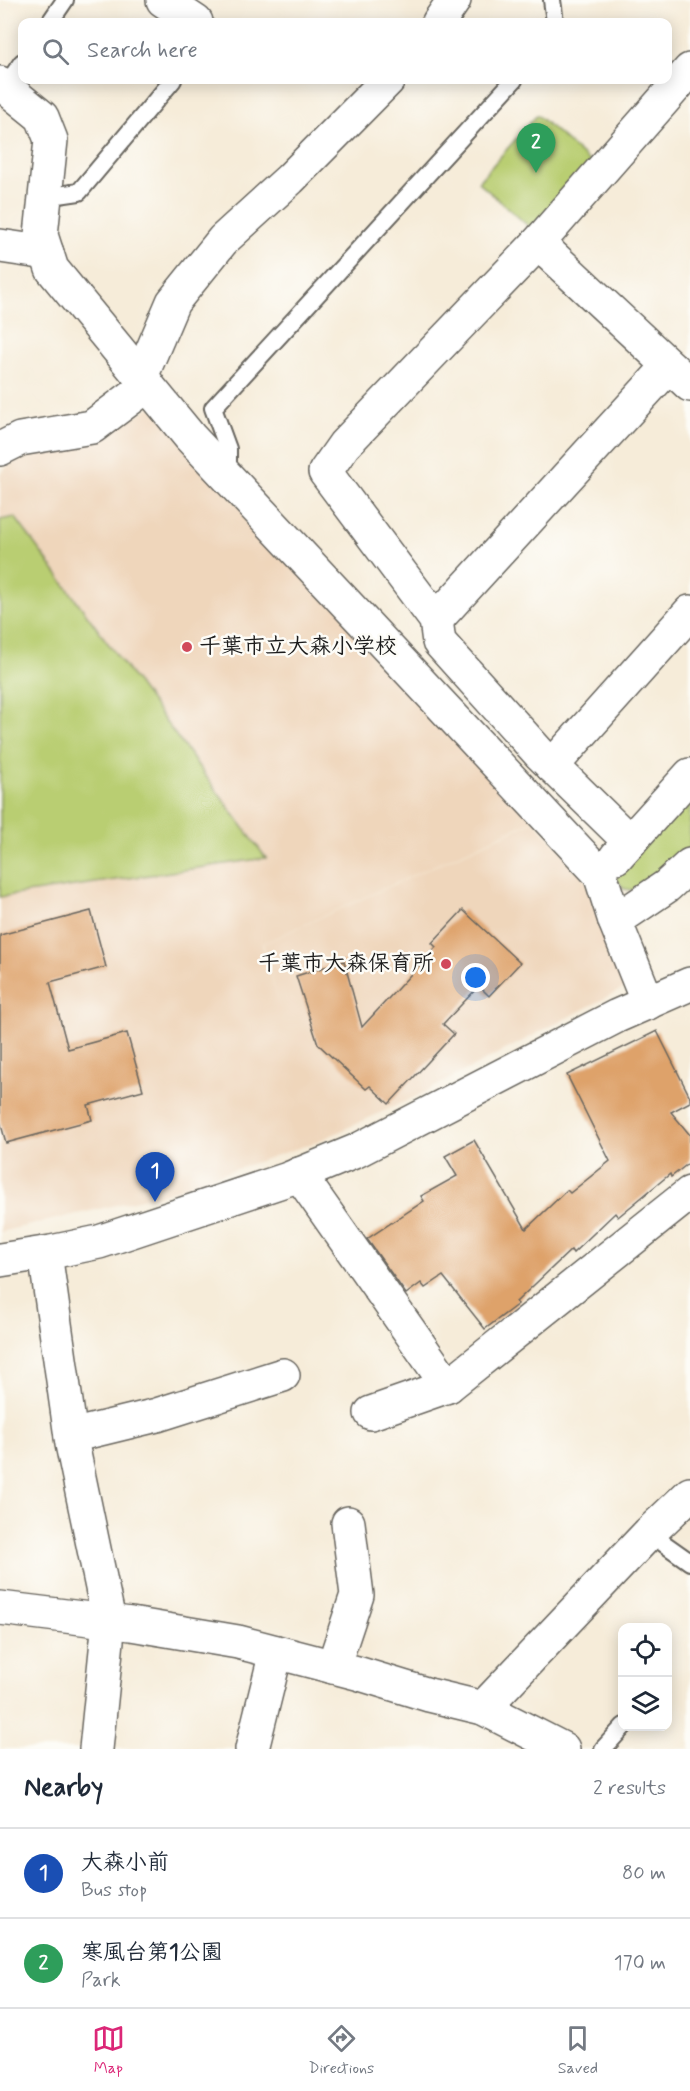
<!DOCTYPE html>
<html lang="en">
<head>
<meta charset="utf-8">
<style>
	:root { --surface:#fff; --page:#f6f6f7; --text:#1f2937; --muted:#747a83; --line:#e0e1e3; --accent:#db2777 }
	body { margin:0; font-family:Mynerve,"Klee One",sans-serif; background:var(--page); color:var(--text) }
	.controls { position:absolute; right:18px; bottom:18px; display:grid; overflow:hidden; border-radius:12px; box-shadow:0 3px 15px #0003 }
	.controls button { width:54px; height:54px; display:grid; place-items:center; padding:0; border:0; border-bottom:2px solid var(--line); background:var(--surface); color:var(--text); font:30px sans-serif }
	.you { position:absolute; left:476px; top:978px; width:21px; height:21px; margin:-15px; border:4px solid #fff; border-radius:50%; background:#1a73e8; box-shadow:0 0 0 9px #1a73e833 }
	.badge { display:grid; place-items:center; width:39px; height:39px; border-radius:50%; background:var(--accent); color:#fff; font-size:20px; font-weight:700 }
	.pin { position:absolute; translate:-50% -50px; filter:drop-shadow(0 2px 3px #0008) }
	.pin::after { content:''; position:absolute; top:32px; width:21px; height:18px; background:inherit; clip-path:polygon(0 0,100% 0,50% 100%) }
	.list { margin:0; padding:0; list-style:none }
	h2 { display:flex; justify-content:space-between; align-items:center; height:78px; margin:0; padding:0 24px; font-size:26px }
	h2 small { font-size:20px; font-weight:400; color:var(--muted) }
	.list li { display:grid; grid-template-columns:39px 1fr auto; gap:18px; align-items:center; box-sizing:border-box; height:90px; padding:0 24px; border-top:2px solid var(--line) }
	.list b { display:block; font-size:22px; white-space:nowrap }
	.list p { margin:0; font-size:20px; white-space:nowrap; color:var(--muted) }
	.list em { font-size:20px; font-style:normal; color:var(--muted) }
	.icon { flex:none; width:33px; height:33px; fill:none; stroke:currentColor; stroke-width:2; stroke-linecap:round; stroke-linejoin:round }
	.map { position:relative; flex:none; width:690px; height:1749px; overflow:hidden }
	.search { position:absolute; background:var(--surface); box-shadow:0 3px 15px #0003; left:18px; right:18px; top:18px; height:66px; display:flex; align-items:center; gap:15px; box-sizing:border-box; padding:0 21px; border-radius:12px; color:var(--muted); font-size:22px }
	.sheet { height:258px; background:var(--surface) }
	nav { display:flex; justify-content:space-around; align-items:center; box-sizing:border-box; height:84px; border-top:2px solid var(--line); background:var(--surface); font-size:16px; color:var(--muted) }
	nav a { display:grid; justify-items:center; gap:3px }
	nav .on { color:var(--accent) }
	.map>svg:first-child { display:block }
</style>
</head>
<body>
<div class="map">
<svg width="690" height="1749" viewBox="0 0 690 1749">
	<rect width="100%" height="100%" fill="#fdfcf7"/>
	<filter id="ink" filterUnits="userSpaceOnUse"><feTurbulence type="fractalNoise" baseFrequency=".0167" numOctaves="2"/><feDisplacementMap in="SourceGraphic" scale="12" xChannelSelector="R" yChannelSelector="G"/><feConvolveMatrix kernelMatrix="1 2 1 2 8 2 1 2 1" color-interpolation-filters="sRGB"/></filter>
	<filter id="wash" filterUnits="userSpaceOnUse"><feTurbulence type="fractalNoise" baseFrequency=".008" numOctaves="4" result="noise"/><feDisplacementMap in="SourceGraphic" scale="24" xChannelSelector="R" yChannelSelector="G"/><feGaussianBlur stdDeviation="1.35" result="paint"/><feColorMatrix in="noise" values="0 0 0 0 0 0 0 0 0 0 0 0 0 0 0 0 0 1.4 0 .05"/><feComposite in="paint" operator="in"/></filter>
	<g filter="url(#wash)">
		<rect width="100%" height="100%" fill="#f6ecd9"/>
		<path fill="#efd6bb" d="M 152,406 L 534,820 L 262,944 L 280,1007 L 263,944 L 534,821 L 581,871 L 632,984 L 423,1093 L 319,1141 L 159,1195 L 0,1232 L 0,474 L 25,449 L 106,434 Z"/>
		<g fill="#b9ce72" stroke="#6a7547" stroke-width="1.5">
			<path d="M 537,115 L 594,165 L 535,232 L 478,182 Z"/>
			<path d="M 15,517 L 266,858 L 0,897 L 0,520 Z"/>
			<path d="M 690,795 L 690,853 L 639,891 L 624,889 L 616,879 L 619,870 Z"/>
		</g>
		<g id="blocks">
			<g fill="#dea26b">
				<path d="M 463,910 L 520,963 L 489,996 L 479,986 L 443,1024 L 454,1034 L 389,1104 L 370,1086 L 366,1089 L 318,1044 L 296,976 L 344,961 L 362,1027 L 436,947 L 432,943 Z"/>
				<path d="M 91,911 L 106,967 L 50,982 L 68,1049 L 127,1033 L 143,1090 L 88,1105 L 92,1120 L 6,1143 L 0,1121 L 0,935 Z"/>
				<path d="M 657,1031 L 690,1097 L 690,1102 L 671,1112 L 690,1135 L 690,1162 L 671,1177 L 670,1174 L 618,1217 L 615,1213 L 573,1253 L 571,1250 L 516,1302 L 518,1304 L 485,1329 L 443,1276 L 425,1288 L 421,1283 L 406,1294 L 367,1239 L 424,1201 L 421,1196 L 457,1176 L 445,1156 L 474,1140 L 526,1229 L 567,1190 L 570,1193 L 610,1161 L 567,1075 Z"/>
			</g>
		</g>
	</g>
	<g filter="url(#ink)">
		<use href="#blocks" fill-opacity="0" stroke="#68655e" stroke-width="1.5"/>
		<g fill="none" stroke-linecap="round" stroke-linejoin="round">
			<defs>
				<g id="service">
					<path d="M 552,0 L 555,22"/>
					<path d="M 50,22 L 65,0"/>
					<path d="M 5,87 L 22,62"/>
					<path d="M 45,197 L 79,192 L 173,80"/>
					<path d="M 228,476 L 228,449 L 213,408 L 514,80"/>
					<path d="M 649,1533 L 690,1562"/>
					<path d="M 603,1749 L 624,1726"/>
				</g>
				<g id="minor">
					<path d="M 163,0 L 196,22"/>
					<path d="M 439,22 L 454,0"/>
					<path d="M 0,83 L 42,117 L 51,140 L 41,235 L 52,269 L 190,437 L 600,874 L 615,921 L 648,1003"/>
					<path d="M 538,243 L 690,385"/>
					<path d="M 0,246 L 47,253"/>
					<path d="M 141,377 L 173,302 L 223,240 L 290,179 L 388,80"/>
					<path d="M 0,449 L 20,439 L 92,427 L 148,385"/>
					<path d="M 436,620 L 669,366"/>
					<path d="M 552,766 L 690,612"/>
					<path d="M 630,842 L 540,754 L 439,642 L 436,620 L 325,472 L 344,445 L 538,243 L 690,70"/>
					<path d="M 616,857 L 690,775"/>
					<path d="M 615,921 L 667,886 L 690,865"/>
					<path d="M 299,1174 L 448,1386"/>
					<path d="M 45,1253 L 72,1444 L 109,1621 L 96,1749"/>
					<path d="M 371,1413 L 448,1386 L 690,1193"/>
					<path d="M 71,1436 L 157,1415 L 283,1375"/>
					<path d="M 0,1608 L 131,1624 L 238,1642 L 357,1673 L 429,1695 L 483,1708 L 563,1749"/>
					<path d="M 333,1667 L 357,1595 L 348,1523"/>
					<path d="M 483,1708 L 649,1533 L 690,1494"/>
					<path d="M 252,1749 L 276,1652"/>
				</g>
				<path id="tertiary" d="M 0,1260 L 51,1252 L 99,1242 L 288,1179 L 356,1151 L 617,1016 L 690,984"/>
			</defs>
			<use href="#service" stroke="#68655e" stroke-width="20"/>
			<use href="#minor" stroke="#68655e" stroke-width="36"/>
			<use href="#tertiary" stroke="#68655e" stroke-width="36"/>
			<use href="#service" stroke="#fff" stroke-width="16"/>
			<use href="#minor" stroke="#fff" stroke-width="33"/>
			<use href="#tertiary" stroke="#fff" stroke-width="33"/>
		</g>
	</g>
	<g fill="#d1495b" stroke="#fdfcf7" stroke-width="2">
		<circle cx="187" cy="647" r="6"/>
		<circle cx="446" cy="964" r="6"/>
	</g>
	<g text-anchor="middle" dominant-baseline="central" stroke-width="5" stroke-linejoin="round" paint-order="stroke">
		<g font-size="22" font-weight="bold" fill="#1c1c1c" stroke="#fdfcf7" text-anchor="start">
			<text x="199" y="647">千葉市立大森小学校</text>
			<text x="434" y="964" text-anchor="end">千葉市大森保育所</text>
		</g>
	</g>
</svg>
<div class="controls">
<button><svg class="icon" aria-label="locate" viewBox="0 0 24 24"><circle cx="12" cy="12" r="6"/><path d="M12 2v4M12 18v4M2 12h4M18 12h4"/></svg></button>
<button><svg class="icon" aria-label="layers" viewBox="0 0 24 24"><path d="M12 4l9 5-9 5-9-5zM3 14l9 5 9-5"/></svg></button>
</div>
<div class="you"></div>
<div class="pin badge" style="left:155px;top:1202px;background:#1a4fb4">1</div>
<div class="pin badge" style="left:536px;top:173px;background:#2e9e5b">2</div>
<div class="search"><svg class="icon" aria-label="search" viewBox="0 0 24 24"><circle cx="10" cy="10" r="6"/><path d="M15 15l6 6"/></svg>Search here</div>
</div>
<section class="sheet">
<h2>Nearby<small>2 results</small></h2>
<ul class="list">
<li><span class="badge" style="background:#1a4fb4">1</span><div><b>大森小前</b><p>Bus stop</p></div><em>80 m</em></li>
<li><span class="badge" style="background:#2e9e5b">2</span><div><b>寒風台第1公園</b><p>Park</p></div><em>170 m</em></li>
</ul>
</section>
<nav>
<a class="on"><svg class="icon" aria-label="map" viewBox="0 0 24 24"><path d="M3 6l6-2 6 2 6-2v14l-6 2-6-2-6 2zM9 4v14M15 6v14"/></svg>Map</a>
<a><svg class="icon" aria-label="directions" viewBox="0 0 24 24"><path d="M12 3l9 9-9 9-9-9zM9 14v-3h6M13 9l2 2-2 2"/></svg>Directions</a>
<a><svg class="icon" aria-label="saved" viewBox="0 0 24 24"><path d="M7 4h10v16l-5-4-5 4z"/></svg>Saved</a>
</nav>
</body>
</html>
